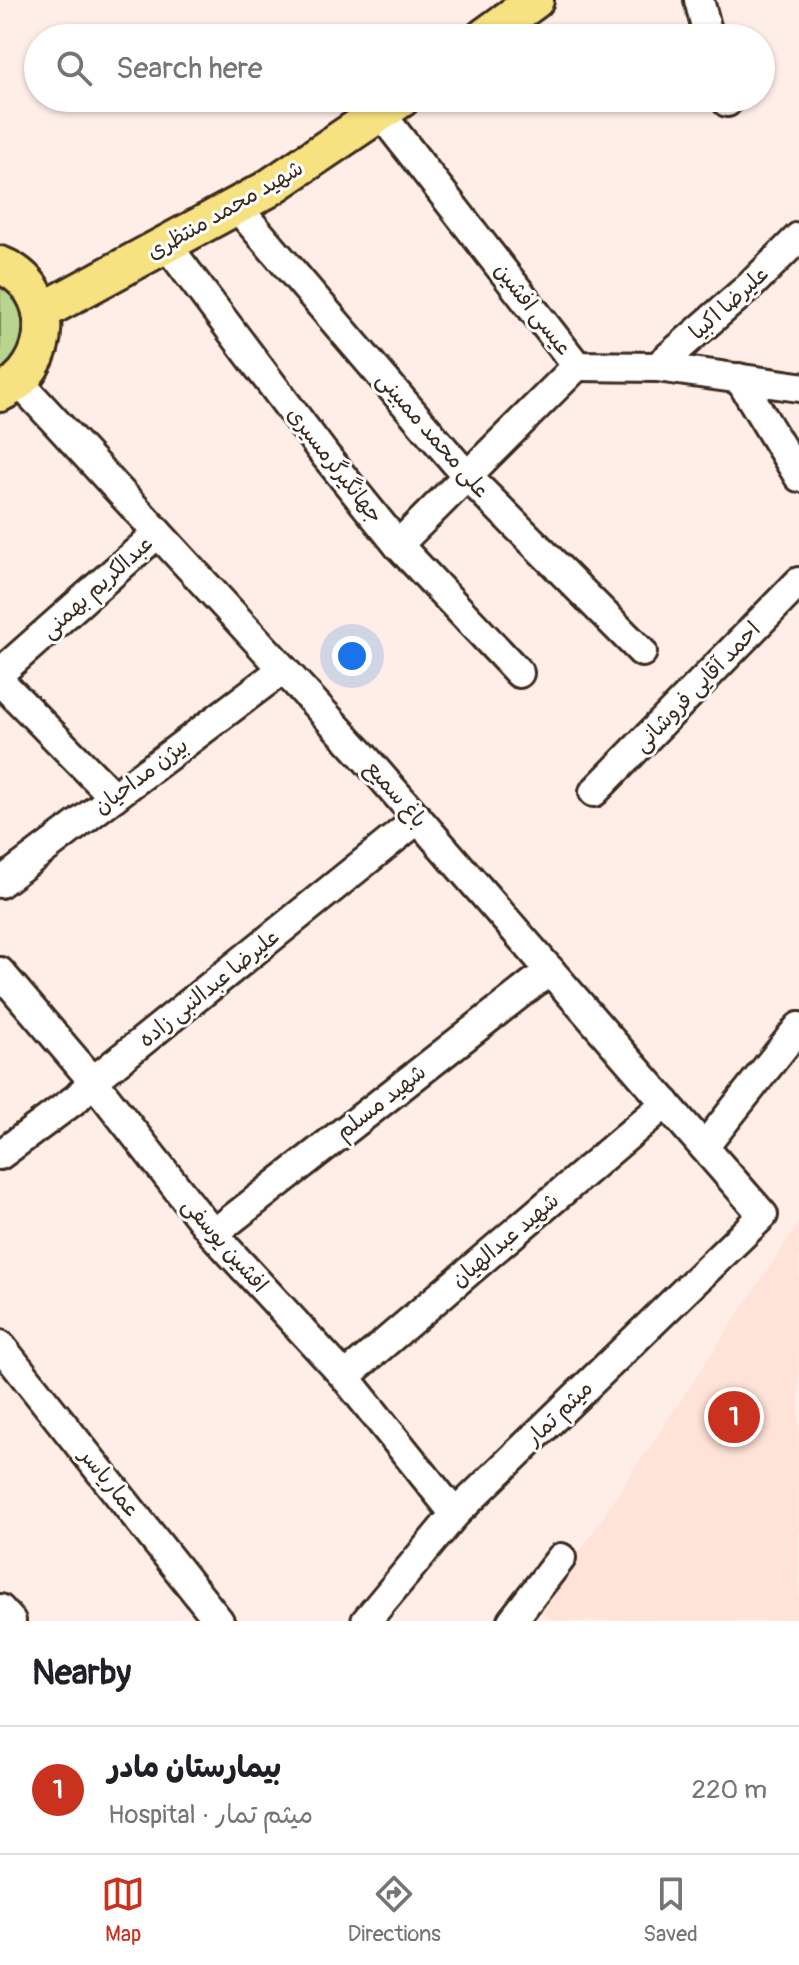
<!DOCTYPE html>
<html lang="en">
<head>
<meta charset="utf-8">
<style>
	:root { --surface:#fff; --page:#f2f2f2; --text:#202124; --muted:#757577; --line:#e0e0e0; --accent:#c8321e }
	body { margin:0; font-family:Pangolin,"Playpen Sans Arabic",sans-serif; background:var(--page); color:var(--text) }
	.you { position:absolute; left:352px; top:656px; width:28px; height:28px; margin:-20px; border:6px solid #fff; border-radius:50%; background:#1a73e8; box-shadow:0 0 0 12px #1a73e833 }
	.badge { display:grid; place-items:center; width:52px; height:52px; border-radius:50%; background:var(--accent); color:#fff; font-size:26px; font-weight:700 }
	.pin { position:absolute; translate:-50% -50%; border:4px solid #fff; box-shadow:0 2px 8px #0006 }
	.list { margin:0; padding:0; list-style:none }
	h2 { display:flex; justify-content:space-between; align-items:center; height:104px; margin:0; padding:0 32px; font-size:34px }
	h2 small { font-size:26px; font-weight:400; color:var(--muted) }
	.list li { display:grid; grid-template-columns:52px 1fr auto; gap:24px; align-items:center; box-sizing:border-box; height:128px; padding:0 32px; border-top:2px solid var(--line) }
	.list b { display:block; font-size:30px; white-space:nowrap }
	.list p { margin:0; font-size:26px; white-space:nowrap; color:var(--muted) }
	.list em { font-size:26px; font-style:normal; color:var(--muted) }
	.icon { flex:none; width:44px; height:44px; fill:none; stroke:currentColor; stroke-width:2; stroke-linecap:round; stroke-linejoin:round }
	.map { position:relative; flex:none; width:799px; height:1621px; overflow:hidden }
	.search { position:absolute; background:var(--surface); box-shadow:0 2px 6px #0004; left:24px; right:24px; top:24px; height:88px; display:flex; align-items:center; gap:20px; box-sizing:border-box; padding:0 28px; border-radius:44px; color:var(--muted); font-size:30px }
	.sheet { height:232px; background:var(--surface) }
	nav { display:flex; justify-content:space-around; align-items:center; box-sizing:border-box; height:112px; border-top:2px solid var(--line); background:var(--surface); font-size:22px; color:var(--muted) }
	nav a { display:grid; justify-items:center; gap:4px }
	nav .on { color:var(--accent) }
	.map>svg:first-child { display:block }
</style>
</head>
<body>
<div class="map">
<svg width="799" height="1621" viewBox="0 0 799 1621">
	<rect width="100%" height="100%" fill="#ffeee8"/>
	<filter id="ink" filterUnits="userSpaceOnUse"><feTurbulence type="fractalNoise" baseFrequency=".0125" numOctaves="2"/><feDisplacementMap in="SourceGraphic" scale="16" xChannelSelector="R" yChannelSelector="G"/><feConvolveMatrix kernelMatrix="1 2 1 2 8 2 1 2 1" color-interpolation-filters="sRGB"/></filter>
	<g filter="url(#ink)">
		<path fill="#ffe2d8" d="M 799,1223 L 799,1621 L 554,1621 L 540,1611 Z"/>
		<path fill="#b7d58e" stroke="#798056" stroke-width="2" d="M 0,286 C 22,299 34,333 19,355 C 14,362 6,369 0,375 Z"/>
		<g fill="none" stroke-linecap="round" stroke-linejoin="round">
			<defs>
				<g id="minor">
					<path d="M 699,0 L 709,38"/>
					<path d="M 726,98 L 727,102"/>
					<path d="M 381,114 L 577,366 L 657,367 L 799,387"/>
					<path d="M 236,206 L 467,476 L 642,652"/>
					<path d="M 166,244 L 325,455 L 398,545 L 519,673"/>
					<path d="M 657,367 L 751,285 L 799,237"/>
					<path d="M 739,378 L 799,477"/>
					<path d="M 19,382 L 366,759 L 763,1215 L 455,1514 L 366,1621"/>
					<path d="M 398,545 L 577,366"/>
					<path d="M 0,673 L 158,533"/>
					<path d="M 0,681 L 114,797"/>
					<path d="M 594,792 L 799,582"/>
					<path d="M 0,883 L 283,669"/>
					<path d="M 0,972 L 93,1081 L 213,1234 L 345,1377 L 455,1514"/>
					<path d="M 704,1147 L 799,1027"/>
					<path d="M 0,1155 L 77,1098 L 93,1081 L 418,819"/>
					<path d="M 213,1234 L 550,970"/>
					<path d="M 0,1345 L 219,1621"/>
					<path d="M 345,1377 L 666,1103"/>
					<path d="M 0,1609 L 11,1621"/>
					<path d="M 512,1621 L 561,1558"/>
				</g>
				<g id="major">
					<path d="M 483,38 L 535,0"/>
					<path d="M 0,265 C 58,287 55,367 0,393"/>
					<path d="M 41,312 L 266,190 L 402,98"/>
				</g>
			</defs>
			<use href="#minor" stroke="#3b2a1e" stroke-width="34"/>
			<use href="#major" stroke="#3b2a1e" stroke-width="42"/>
			<use href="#minor" stroke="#fff" stroke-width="28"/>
			<use href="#major" stroke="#f7e281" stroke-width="36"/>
		</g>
	</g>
	<g text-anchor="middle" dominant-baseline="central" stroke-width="6" stroke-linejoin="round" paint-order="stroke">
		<g font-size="22" fill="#3b2a1e" stroke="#fff">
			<text transform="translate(225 210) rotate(-30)">شهید محمد منتظری</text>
			<text transform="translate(729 303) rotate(-42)">علیرضا اکبیا</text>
			<text transform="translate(533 309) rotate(52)">عیسی افشین</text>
			<text transform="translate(433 435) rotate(49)">علی محمد ممبینی</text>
			<text transform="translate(335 465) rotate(52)">جهانگیرگرمسیری</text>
			<text transform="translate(97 587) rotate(-42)">عبدالکریم بهمنی</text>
			<text transform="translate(697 687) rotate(-46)">احمد آقایی فروشانی</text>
			<text transform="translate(141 776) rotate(-37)">بیژن مداحیان</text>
			<text transform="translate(396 794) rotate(49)">باغ سمیع</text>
			<text transform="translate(209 988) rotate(-39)">علیرضا عبدالنبی زاده</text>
			<text transform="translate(381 1102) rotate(-38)">شهید مسلم</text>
			<text transform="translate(505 1240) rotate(-40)">شهید عبدالهیان</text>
			<text transform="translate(225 1245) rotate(49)">افشین یوسفی</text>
			<text transform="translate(559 1413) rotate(-44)">میثم تمار</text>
			<text transform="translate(110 1483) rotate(51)">عماریاسر</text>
		</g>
	</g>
</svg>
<div class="you"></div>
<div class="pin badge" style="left:734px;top:1417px">1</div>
<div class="search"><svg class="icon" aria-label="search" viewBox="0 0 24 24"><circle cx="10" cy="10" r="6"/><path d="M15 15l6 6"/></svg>Search here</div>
</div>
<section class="sheet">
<h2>Nearby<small></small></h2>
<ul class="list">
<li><span class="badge">1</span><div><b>بیمارستان مادر</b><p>Hospital · میثم تمار</p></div><em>220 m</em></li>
</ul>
</section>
<nav>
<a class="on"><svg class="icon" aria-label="map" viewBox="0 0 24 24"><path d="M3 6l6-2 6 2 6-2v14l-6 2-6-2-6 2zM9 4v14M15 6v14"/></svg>Map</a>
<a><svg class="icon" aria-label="directions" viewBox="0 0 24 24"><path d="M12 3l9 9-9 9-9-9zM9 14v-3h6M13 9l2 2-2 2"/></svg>Directions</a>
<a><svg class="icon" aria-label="saved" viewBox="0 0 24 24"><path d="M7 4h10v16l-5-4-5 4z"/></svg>Saved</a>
</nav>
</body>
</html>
